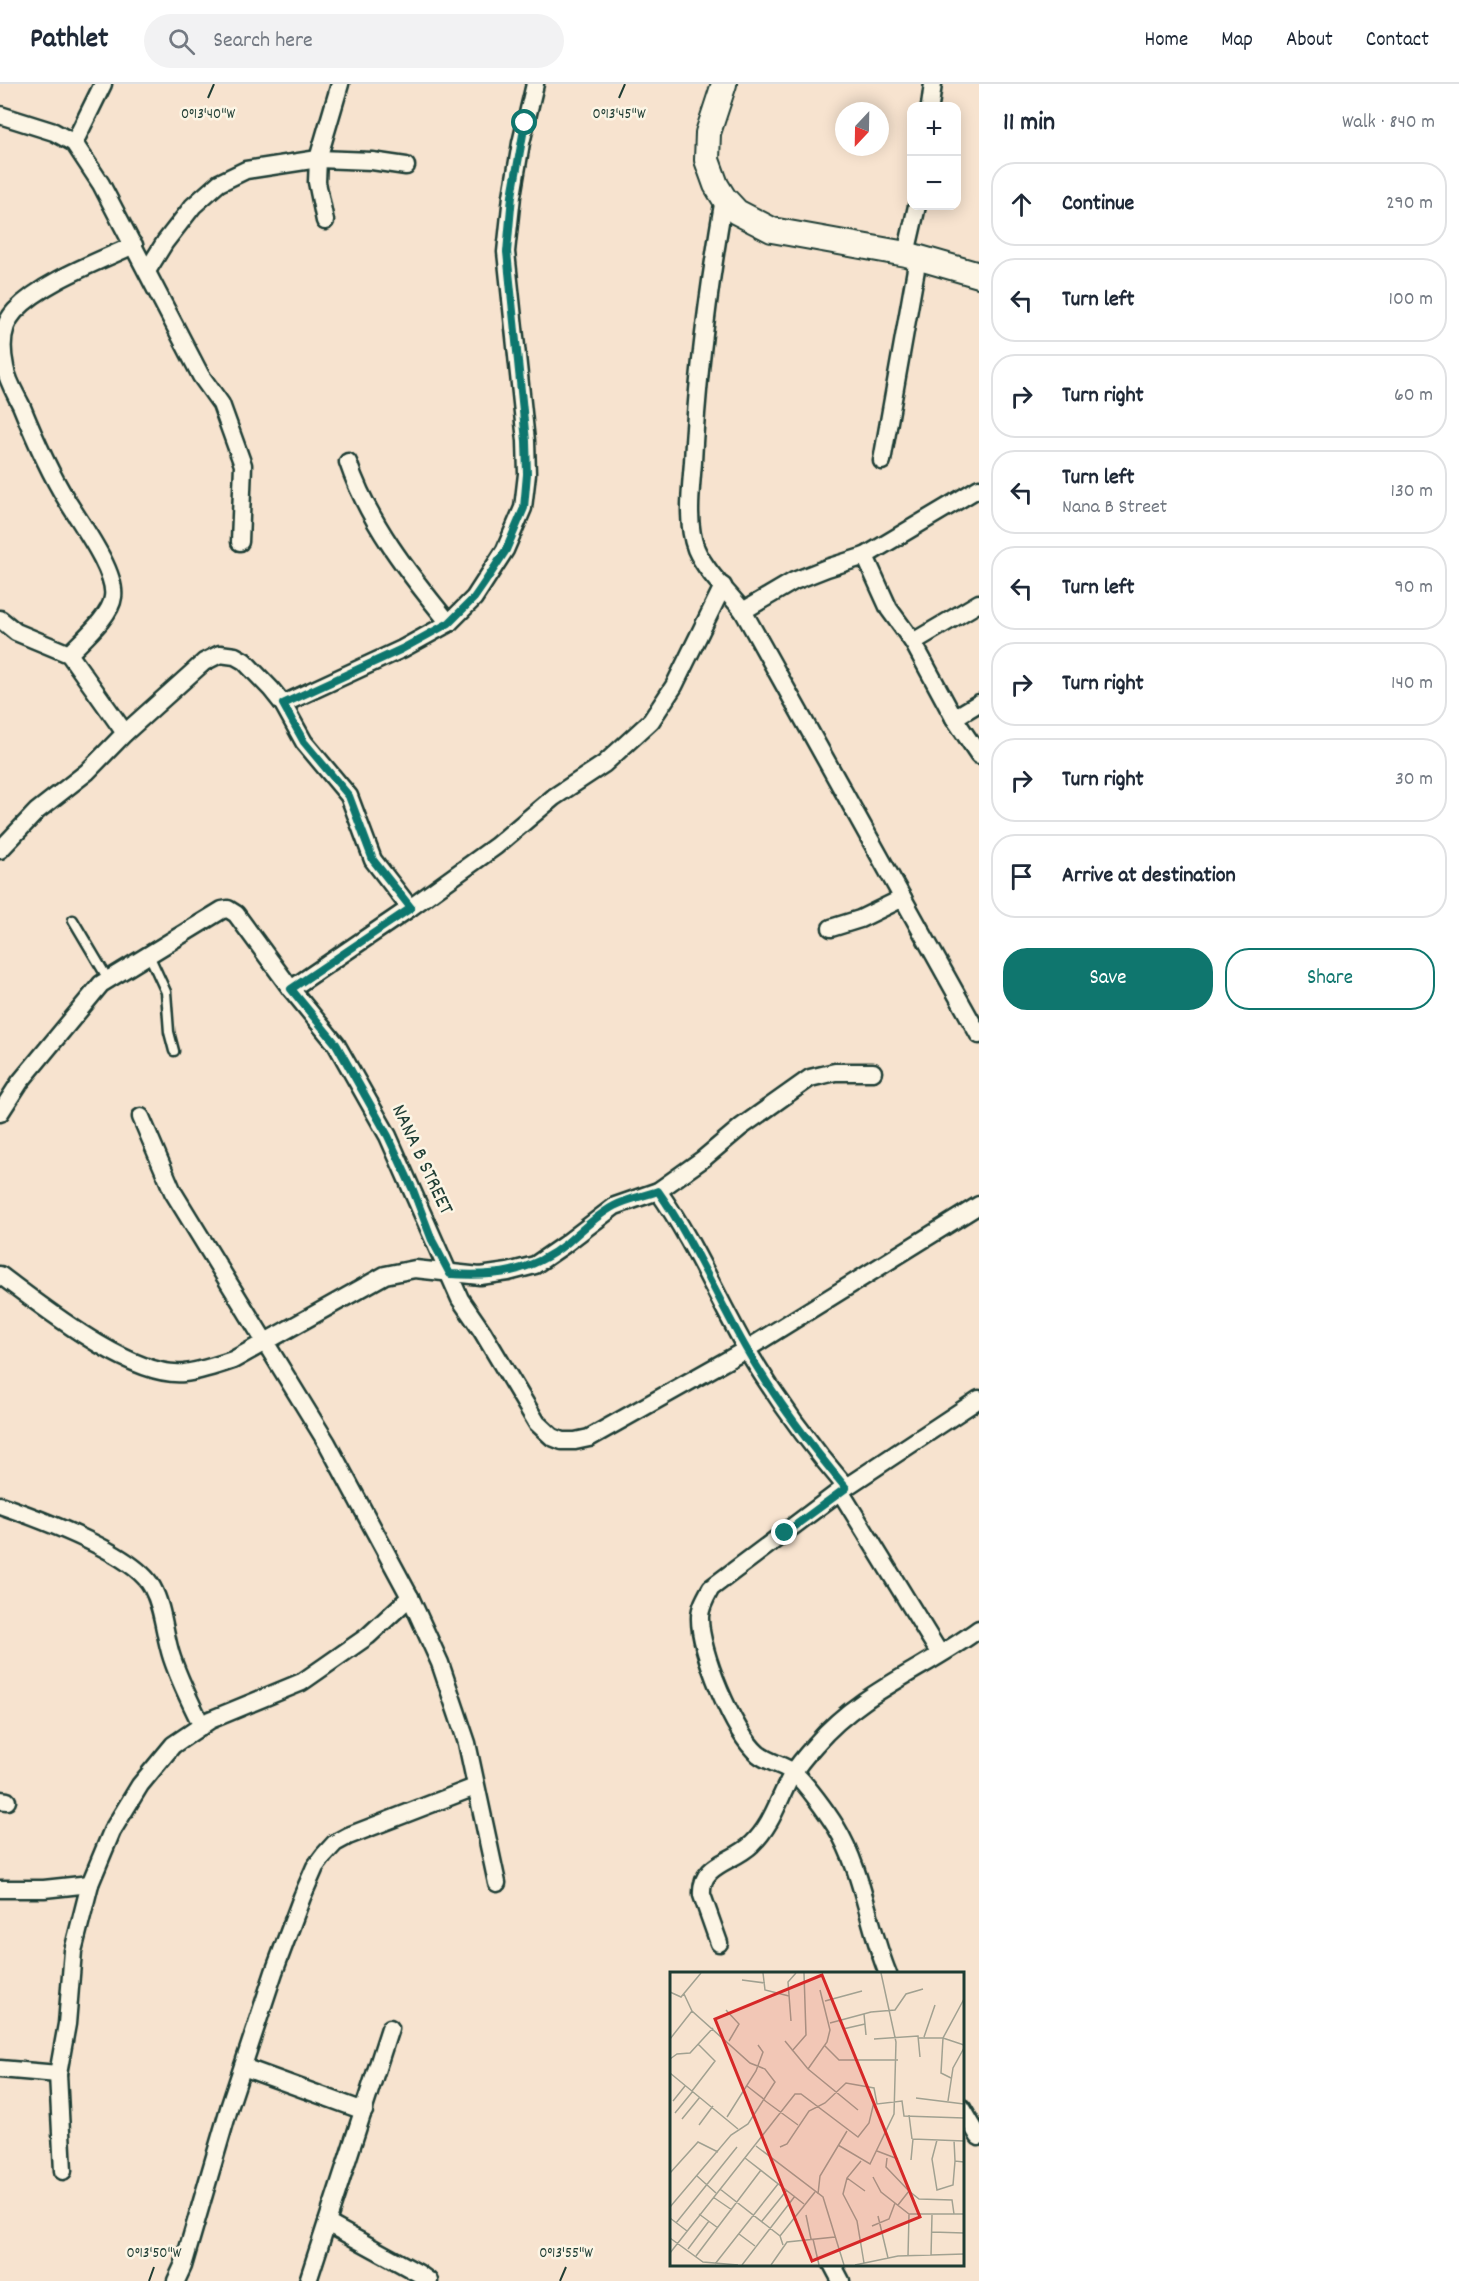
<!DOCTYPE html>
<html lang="en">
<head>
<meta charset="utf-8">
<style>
	:root { --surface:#fff; --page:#f2f2f3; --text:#1f2937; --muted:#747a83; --line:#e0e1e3; --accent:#0f766e }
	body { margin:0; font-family:Dekko,sans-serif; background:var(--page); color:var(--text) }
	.controls { position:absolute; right:18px; top:18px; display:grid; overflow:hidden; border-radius:12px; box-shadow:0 3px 15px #0003 }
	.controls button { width:54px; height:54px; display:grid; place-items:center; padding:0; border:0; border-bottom:2px solid var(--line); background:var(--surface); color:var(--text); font:30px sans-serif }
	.compass { position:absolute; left:835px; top:18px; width:54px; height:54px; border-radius:50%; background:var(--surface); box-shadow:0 3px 15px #0003; rotate:202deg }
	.stop { position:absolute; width:18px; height:18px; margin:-14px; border:4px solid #0f766e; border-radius:50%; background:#fff }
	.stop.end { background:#0f766e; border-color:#fff; box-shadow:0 2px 6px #0008 }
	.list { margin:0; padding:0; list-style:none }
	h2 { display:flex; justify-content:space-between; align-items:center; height:78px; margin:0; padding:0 24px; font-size:26px }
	h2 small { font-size:20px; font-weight:400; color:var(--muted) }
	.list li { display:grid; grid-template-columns:39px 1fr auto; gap:18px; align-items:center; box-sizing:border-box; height:84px; margin:0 12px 12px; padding:0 12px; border:2px solid var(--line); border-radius:24px }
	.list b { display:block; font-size:22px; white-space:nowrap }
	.list p { margin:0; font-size:20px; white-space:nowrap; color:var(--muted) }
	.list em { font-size:20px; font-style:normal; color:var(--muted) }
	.actions { display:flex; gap:12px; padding:18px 24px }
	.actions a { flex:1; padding:14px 0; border:2px solid var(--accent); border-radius:24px; text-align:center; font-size:21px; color:var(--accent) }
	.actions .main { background:var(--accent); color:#fff }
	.icon { flex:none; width:33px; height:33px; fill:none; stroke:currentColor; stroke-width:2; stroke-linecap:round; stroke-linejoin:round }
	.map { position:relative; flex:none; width:979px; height:2197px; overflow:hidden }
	header { display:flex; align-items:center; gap:36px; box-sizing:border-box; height:84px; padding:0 30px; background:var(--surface); border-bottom:2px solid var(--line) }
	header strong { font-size:28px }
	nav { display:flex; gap:33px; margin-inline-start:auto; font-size:21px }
	.search { width:420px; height:54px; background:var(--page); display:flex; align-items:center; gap:15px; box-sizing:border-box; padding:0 21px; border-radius:33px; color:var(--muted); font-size:22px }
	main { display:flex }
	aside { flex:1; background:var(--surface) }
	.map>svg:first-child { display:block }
</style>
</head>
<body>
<header>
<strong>Pathlet</strong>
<div class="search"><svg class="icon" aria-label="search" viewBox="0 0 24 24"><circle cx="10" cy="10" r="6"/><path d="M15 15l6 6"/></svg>Search here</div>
<nav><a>Home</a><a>Map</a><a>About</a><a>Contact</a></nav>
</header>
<main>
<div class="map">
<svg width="979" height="2197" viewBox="0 0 979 2197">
	<rect width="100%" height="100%" fill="#f7e3cf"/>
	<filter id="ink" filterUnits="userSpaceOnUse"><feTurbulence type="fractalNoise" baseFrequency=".0167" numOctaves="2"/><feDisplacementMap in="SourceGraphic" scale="12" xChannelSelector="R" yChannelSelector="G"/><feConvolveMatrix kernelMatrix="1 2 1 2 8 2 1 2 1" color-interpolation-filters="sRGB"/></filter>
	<g filter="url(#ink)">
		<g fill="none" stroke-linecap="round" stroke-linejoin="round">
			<defs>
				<g id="lane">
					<path d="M 73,836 L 108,895"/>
					<path d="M 149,871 L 166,908 L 169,948 L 174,967"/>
				</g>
				<g id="street">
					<path d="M 930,22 L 933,0"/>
					<path d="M 0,31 L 54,48 L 74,59 L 101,100 L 201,292 L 221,320 L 243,381 L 240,458"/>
					<path d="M 74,59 L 103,0"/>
					<path d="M 724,114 C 709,202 697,289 693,378 C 691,405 686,439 696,465 C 706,488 728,508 743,527 L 979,951"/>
					<path d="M 325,137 L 317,98 L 318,75 L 340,0"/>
					<path d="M 906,170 L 917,122"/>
					<path d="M 147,187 L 165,158 L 193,122 L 219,99 L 246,86 L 318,75 L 372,77 L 406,82"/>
					<path d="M 882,377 L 918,174"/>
					<path d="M 348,378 C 368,438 409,490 449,539"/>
					<path d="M 865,472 L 889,525 L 913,558 L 954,634 L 979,671"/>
					<path d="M 743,527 L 794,497 L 827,484 L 865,472 L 979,404"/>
					<path d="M 0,535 L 16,548 L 69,570 L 125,649"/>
					<path d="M 913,558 L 979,519"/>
					<path d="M 69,570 C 82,556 111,532 113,513 C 117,488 79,437 66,415 C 48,386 34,353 21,321 C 15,309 7,296 5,283 C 1,264 1,242 15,227 C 42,198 97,178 134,161"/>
					<path d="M 283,620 L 402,565 L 449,539 L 474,514 L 505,466 L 523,424 L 527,390 L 526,357 L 506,168 L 512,112 L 521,59 L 535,0"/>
					<path d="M 954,634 L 979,619"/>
					<path d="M 0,766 L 37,727 L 87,688 L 125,649 L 204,578 L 220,570 L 235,572 L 244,577 L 271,605 L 283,620 L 304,658 L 349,712 L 373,776 L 410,824"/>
					<path d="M 831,844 L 860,835 L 903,814"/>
					<path d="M 291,905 L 410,824 L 496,762 L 554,713 L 604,680 L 651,637 L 674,602 L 723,502"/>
					<path d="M 0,1029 L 20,998 L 101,900 L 222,826 L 228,825 L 236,830 L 291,905 L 336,960 L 388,1052 L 460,1215 L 482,1247 L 537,1339 L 552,1353 L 562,1357 L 575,1357 L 589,1354 L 747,1265 L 979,1121"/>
					<path d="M 141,1033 L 173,1108 L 327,1359 L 410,1513 L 440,1579 L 467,1659 L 497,1799"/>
					<path d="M 658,1107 C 693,1156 717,1214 747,1266 C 776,1314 810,1361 846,1403"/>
					<path d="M 0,1191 C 42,1222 131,1294 184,1289 C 201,1287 217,1281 233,1276 L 385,1191 L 415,1185 L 480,1192 L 508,1188 L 535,1181 L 564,1161 L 615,1122 L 658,1107 L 703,1075 L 741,1043 L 810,994 L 835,988 L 873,988"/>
					<path d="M 840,1407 L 940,1570"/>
					<path d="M 0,1421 C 37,1434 134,1469 152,1503 C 164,1525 164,1551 172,1574 C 180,1598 191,1620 202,1642"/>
					<path d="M 0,1716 L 7,1717"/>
					<path d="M 0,1805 L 44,1805 L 90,1800"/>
					<path d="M 719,1859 L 702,1811 C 700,1779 733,1779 752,1760 C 773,1740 779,1713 793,1689 C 799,1679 808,1669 816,1660 C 860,1608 925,1585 979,1545"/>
					<path d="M 888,1890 C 868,1842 863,1787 836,1743 C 828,1730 806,1699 794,1689 C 785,1681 769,1679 758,1670 C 733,1648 699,1566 700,1533 C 700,1523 706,1513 711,1504 L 840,1407 L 979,1315"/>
					<path d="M 243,1983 L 364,2027"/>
					<path d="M 0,1985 L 58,1990"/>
					<path d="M 962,2024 L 979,2053"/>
					<path d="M 63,2087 L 58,1990 L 67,1940 L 73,1867 L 90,1800 L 112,1747 L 140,1701 L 173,1661 L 210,1636 L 302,1598 L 368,1552 L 410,1513"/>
					<path d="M 327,2139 L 418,2189 L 429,2197"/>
					<path d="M 832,2180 L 841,2197"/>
					<path d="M 176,2197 L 183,2182 L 230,2021 L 274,1888 L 302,1813 L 315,1783 L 324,1771 L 335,1759 L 348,1752 L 475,1703"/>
					<path d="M 308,2197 L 390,1944"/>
				</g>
				<path id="secondary" d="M 724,0 L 708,49 L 707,76 L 716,101 L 724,114 L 737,128 L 772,146 L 906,170 L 979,191"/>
			</defs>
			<use href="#lane" stroke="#1f3d34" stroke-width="13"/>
			<use href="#street" stroke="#1f3d34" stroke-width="21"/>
			<use href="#secondary" stroke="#1f3d34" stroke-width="28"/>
			<use href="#lane" stroke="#fcf5e5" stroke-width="8"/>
			<use href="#street" stroke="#fcf5e5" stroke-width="16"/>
			<use href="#secondary" stroke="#fcf5e5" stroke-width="24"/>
		</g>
	</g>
	<g fill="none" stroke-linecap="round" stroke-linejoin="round" filter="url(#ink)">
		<path stroke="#0f766e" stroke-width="8" d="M 525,39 L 512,112 L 507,168 L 526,357 L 527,390 L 524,424 L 506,466 L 485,498 L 474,514 L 449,539 L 402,565 L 283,620 L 304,658 L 349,712 L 373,776 L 411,824 L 291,905 L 336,960 L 388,1052 L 413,1106 L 432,1156 L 450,1190 C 495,1193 530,1189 567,1159 C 582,1146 597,1131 614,1122 C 627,1115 644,1112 658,1107 C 693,1156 717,1214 747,1266 C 775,1315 810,1361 846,1404 L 785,1449"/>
	</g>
	<path fill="none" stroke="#1f3d34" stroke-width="2" d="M 208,14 L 214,0M 619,14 L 625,0M 149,2197 L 154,2183M 560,2197 L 566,2183"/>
	<g text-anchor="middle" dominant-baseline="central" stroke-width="5" stroke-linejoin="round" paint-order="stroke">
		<g font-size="21" fill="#1f3d34" stroke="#fcf5e5">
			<text transform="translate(421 1076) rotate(65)">NANA B STREET</text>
		</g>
	</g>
	<g transform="translate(670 1888)">
		<rect width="294" height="294" fill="#f7e3cf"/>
		<path fill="none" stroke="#a1a191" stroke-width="1.5" d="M 93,1 L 95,18 L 119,24M 72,8 L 95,11M 0,20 L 11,25 L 31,1M 155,29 L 192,19M 56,38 L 69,52 L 59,69M 194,42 L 196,63M 121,49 L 118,10 L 126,1M 160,51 L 201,40 L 225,38 L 236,22 L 253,17M 173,57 L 195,52M 254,65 L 265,33M 249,66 L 273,66 L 294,73M 0,67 L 22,39M 204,67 L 248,64 L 250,85M 115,69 L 138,97 L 188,138M 155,74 L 169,88 L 228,88M 122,79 L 136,63 L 134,1M 0,87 L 7,82 L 20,81 L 43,56M 138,97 L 157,70 L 160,58 L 150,18M 0,101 L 68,157M 281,106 L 271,101 L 273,66 L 294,27M 77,114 L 95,128M 22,119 L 45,89 L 28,72M 246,126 L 294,132M 94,128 L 128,153M 3,129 L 15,114M 278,129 L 283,96 L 294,76M 5,141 L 23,119M 239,143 L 242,167M 57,145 L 86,99 L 93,80 L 88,73M 12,147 L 30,125M 29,153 L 43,134M 267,168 L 262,187 L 267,218 L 283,213 L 285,189 L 294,190M 284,168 L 285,189M 168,173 L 200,192 L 224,142 L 226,70 L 211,1M 86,174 L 153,225 L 174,293M 110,175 L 117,172 L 139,139 L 155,131 L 176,111 L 204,116 L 207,132 L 232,129 L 234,144 L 294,146M 207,179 L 228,187M 75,186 L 134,232M 217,186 L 216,195 L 239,219 L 228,233M 241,188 L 243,167 L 294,169M 191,189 L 177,206 L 173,222 L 187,249 L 194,291M 0,201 L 28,170 L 48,180M 27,204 L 46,221M 203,205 L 211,220 L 239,242 L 294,242M 177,206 L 195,219M 50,217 L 110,264 L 113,273M 239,219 L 249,227 L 282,228 L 284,242M 148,222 L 150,204 L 177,159M 43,225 L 62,238M 0,235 L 61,163 L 78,152 L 105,110 L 95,97 L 80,91 L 22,39 L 14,22M 29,242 L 48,256M 136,243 L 141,267M 208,244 L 218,286M 0,246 L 17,259M 92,249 L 117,218M 6,251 L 67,175M 202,254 L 219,247 L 225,231M 262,260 L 294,261M 69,262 L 85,274M 110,264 L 145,220M 0,266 L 33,290 L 68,293M 143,267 L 149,293M 18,277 L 39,249M 0,281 L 125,122 L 131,122 L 188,165 L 199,151 L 204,130M 26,284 L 91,198M 238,284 L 239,242M 261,284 L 262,243M 45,292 L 108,212M 72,293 L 125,224M 101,293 L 117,270 L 165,265M 185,293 L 228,284 L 294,282"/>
		<path fill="#d62828" fill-opacity="0.15" stroke="#d62828" stroke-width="3" d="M 152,3 L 250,245 L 142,289 L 45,47 Z"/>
		<rect width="294" height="294" fill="none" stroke="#1f3d34" stroke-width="3"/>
	</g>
	<g font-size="15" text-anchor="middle" fill="#1f3d34" stroke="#fcf5e5" stroke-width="5" stroke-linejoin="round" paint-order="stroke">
		<text x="208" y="34">0°13'40"W</text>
		<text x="619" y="34">0°13'45"W</text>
		<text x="154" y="2173">0°13'50"W</text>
		<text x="566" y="2173">0°13'55"W</text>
	</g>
</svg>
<div class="controls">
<button>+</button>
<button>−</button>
</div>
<svg class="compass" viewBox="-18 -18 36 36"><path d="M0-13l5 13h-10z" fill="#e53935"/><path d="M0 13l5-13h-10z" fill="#747a83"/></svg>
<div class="stop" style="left:525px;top:39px"></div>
<div class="stop end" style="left:785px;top:1449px"></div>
</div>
<aside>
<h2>11 min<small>Walk · 840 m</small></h2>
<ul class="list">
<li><svg class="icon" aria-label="ahead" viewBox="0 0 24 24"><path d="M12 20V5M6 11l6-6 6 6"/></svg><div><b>Continue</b></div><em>290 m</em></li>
<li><svg class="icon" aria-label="left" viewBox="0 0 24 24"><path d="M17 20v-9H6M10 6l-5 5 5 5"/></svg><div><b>Turn left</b></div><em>100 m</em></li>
<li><svg class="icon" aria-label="right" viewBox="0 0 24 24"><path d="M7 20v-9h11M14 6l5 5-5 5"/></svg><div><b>Turn right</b></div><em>60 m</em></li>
<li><svg class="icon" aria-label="left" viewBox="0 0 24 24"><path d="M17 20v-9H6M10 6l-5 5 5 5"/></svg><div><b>Turn left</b><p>Nana B Street</p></div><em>130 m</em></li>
<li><svg class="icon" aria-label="left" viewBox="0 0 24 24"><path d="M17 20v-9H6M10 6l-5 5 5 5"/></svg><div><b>Turn left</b></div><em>90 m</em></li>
<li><svg class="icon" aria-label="right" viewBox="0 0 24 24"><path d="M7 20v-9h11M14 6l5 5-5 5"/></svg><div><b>Turn right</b></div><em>140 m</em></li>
<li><svg class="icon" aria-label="right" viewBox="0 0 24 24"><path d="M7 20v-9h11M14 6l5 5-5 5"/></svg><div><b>Turn right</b></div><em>30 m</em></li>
<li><svg class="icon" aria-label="arrive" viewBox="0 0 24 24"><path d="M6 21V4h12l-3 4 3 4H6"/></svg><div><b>Arrive at destination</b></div></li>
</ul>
<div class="actions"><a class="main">Save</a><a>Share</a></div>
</aside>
</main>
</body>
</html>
